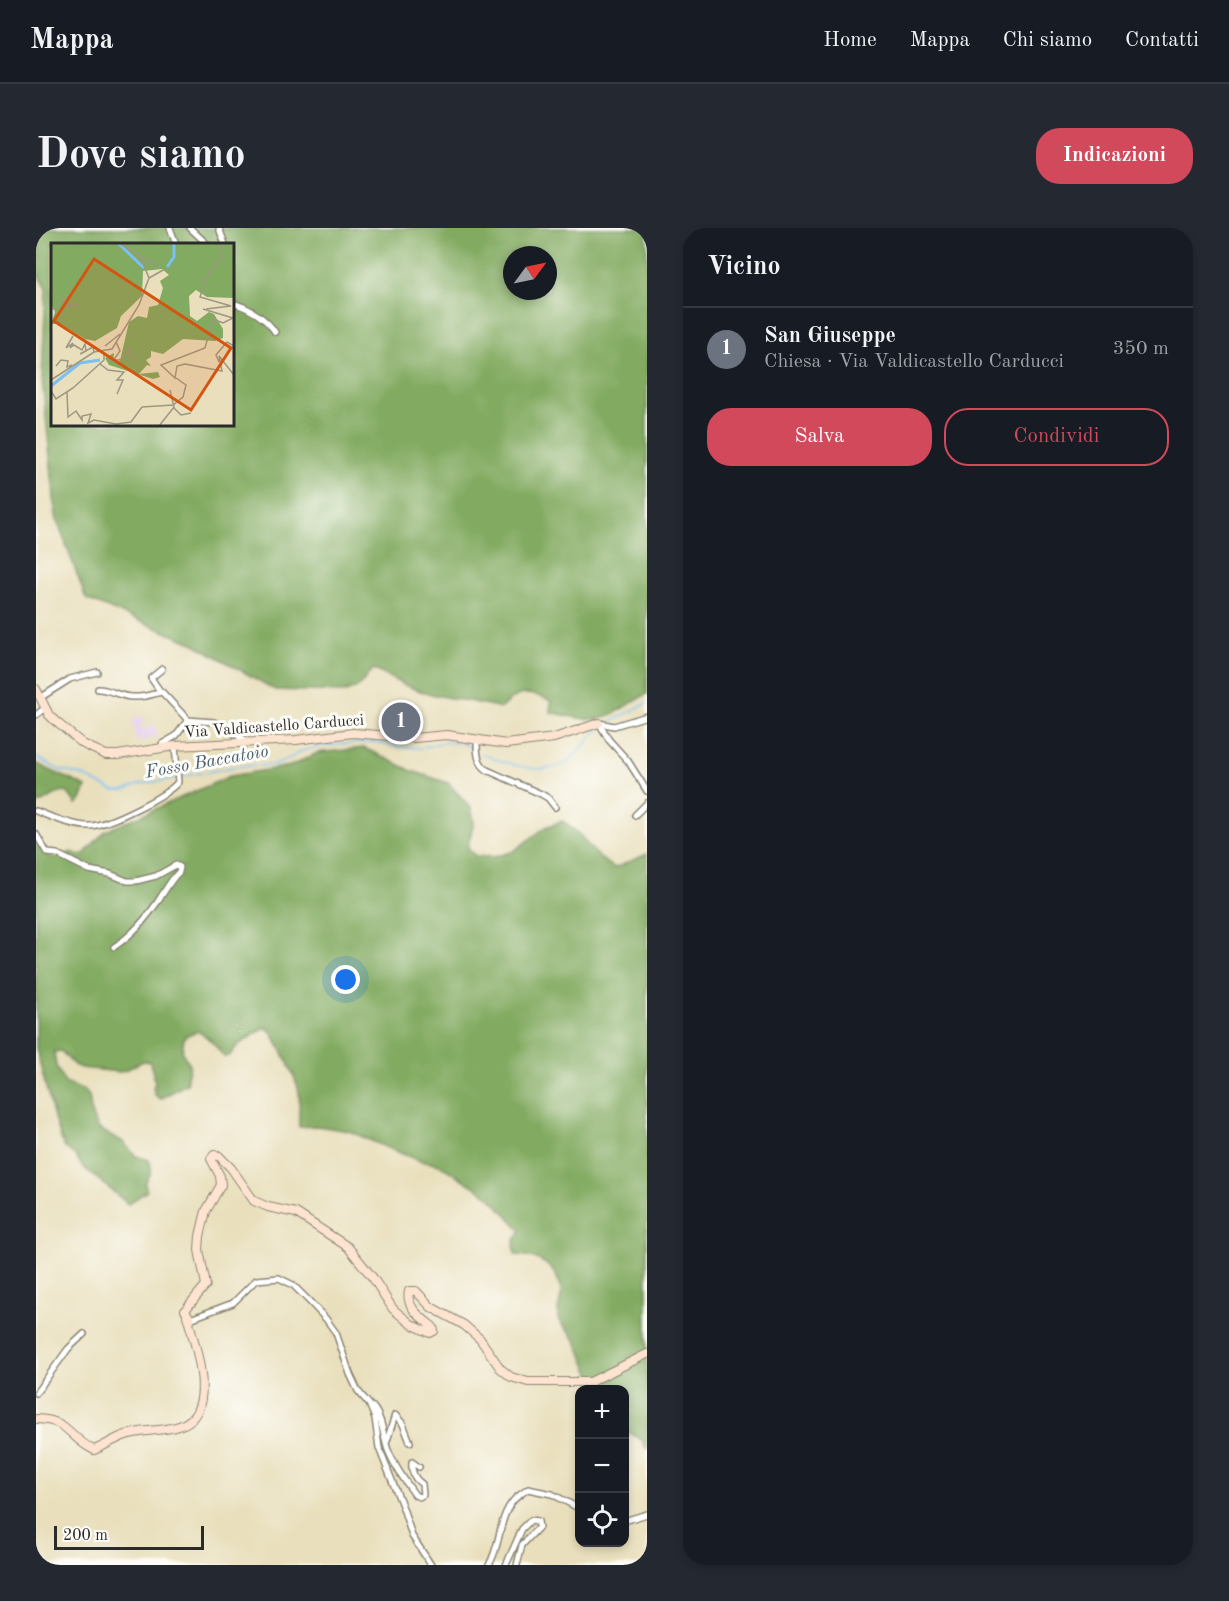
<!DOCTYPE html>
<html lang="it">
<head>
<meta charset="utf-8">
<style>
	:root { --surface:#171b24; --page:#242831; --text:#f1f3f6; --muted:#9ea1a6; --line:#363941; --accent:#d1495b }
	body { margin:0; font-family:"Old Standard TT",serif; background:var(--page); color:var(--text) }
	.controls { position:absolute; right:18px; bottom:18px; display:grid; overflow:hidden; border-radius:12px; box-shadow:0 3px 9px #0003 }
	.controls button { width:54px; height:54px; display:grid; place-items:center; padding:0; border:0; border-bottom:2px solid var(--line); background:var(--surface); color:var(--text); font:30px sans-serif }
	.compass { position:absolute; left:467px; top:18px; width:54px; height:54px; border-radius:50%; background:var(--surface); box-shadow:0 3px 9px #0003; rotate:57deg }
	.scale { position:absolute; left:18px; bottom:15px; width:150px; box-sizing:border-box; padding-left:6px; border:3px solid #2b2b2b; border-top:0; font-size:16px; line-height:21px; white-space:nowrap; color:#2b2b2b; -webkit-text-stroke:4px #fdfcf7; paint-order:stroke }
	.you { position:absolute; left:310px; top:752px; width:21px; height:21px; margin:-15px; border:4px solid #fff; border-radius:50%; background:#1a73e8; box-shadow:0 0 0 9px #1a73e833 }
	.badge { display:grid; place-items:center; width:39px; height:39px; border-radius:50%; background:var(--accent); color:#fff; font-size:20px; font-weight:700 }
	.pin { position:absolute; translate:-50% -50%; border:3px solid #fff; box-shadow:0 2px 6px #0006 }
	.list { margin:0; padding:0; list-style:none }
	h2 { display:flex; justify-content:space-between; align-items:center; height:78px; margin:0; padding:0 24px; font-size:26px }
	h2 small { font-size:20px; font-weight:400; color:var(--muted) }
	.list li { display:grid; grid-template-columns:39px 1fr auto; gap:18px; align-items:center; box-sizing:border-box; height:84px; padding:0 24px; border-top:2px solid var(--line) }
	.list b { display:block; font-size:22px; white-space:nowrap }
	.list p { margin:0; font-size:20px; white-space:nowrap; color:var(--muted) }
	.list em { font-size:20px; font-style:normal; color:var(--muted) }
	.actions { display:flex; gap:12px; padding:18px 24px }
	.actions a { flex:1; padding:14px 0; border:2px solid var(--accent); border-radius:24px; text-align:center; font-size:21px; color:var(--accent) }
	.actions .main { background:var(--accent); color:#fff }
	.icon { flex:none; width:33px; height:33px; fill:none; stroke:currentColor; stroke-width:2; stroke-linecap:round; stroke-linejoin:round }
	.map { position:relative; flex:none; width:611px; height:1337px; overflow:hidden; border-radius:24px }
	header { display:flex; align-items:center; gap:36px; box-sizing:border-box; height:84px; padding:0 30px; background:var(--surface); border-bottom:2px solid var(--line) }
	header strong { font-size:28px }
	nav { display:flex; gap:33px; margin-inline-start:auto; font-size:21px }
	.intro { display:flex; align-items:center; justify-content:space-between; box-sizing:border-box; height:144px; padding:0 36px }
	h1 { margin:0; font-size:42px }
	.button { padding:15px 27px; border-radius:24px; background:var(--accent); color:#fff; font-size:21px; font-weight:700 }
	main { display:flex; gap:36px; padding:0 36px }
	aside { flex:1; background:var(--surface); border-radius:24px; box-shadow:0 3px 9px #0003 }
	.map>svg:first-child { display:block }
</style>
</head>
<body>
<header>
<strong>Mappa</strong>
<nav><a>Home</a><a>Mappa</a><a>Chi siamo</a><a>Contatti</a></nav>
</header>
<div class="intro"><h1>Dove siamo</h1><a class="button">Indicazioni</a></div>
<main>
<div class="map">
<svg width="611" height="1337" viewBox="0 0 611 1337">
	<rect width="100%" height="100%" fill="#fdfcf7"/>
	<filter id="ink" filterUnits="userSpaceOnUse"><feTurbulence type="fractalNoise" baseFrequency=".0167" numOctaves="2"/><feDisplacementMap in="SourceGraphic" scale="12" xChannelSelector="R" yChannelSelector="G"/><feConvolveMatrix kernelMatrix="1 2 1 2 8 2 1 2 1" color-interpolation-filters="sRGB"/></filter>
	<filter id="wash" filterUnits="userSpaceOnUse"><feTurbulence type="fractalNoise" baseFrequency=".008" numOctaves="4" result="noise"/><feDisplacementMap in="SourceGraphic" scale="24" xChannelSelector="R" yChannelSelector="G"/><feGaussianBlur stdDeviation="1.35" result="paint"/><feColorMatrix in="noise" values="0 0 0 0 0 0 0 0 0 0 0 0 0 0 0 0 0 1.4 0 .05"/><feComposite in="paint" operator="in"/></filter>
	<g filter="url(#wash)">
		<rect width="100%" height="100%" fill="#e9dfbc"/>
		<path fill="#e8d2ee" d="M 104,489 L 107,490 L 109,494 L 104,496 L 106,502 L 114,500 L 113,497 L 118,496 L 121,509 L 101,514 L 96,491 Z"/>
		<g fill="#82aa60" stroke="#566a46" stroke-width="1.5" fill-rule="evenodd">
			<path d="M 0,0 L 611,0 L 611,466 C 597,473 584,483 570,489 C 556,495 528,487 514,484 L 515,473 C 492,464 484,461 465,480 C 435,472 404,471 376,460 C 362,455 350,447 337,441 L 322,459 L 309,464 L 239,462 L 159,416 L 50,371 L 20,289 L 6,150 L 10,61 L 0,43 ZM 16,16 L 196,16 L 196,196 L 16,196 ZM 476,27 L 512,27 L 512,63 L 476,63 Z"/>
			<path d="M 328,520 L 376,543 L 412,555 L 435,580 L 438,594 L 432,617 L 433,622 L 440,628 L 457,629 L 476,624 L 510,599 L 526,593 C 549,606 556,629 579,640 L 611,626 L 611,1222 L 606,1212 L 589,1202 L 588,1162 C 583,1161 576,1162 570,1161 C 554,1159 547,1124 539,1112 C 535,1105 524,1098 522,1090 C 520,1081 526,1072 525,1063 C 522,1038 501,1027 479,1027 L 478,1014 L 485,1002 L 452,967 L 404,937 L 384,933 L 354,921 L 313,903 L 281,898 L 263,899 C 262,887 264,877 263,866 C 263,855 238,804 230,799 L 202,817 L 194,827 L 188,829 C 180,818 174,809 161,803 L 149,808 C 145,821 145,826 154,836 L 151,849 L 152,855 L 124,871 L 119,867 L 117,860 L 119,854 L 114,834 L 107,833 L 90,842 L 84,844 L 45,840 L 38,837 L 25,823 L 18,824 L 20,838 L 29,855 L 49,863 L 53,868 L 56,888 L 63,901 L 86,913 L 100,928 L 113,932 C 118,941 114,947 109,956 L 111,963 L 92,976 L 46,938 L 39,927 L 28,919 L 19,894 L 0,821 L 0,615 C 14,633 15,632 36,624 L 42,627 L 48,626 L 69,603 L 194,548 L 255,538 L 281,525 Z"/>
			<path d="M 0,535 C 17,545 34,550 50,559 L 45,572 L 40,576 L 32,565 L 26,563 L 0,577 Z"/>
		</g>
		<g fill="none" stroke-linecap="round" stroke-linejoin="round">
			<g stroke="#7ac0f1" stroke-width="1.5">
				<path d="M 572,495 L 611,475"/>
				<path d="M 445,526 C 471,535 509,551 534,532 C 545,523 553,510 563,501"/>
				<path d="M 0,529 L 23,542 L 45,547 L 79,563 L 88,563 L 102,557 L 140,550"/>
				<path d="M 145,549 L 203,538 L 236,537 L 255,530 L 263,524 L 282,519 L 305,516 L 339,514 L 363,519 L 384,520 L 410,514 L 429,516 L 440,524"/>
			</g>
		</g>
	</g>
	<g filter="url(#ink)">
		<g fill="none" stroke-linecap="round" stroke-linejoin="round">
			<defs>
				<g id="street">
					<path d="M 134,0 L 140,16"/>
					<path d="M 154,0 L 171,16"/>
					<path d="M 183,0 L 189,16"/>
					<path d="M 196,75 C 212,79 230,90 239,104"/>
					<path d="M 62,461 C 74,461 84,469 96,469 C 108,470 116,466 126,464 L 152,492 L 178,494 L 211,513"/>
					<path d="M 124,463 L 115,450 L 126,441"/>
					<path d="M 4,470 L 34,451 L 61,444"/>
					<path d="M 0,487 L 9,480"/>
					<path d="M 563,495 L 573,512 L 592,533 L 611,563"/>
					<path d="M 563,495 L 578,498 L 611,488"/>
					<path d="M 441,513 C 441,525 441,534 451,542 L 505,566 L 512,570 L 519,579"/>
					<path d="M 125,520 L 126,516 L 140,508 L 152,492"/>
					<path d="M 0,583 C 12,588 41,599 54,598 C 72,597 131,568 142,554 L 139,518"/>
					<path d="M 599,587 L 611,575"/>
					<path d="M 0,606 L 11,625 L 21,626 L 53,642 L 74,646 L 91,653 L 100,653 L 120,648 L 140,637 L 144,639 L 143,644 C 136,650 132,658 126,667 C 114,686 98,706 78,719"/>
					<path d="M 154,1091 L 197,1075 L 220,1052 L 243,1050 L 257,1057 L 273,1073 L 290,1091 L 300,1105 L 314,1146 L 322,1163 L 333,1176 L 339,1190 L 343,1220 L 367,1280 L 376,1308 L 395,1337"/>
					<path d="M 0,1165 L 32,1121 L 48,1106"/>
					<path d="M 337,1179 C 347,1191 347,1209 352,1222 C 358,1238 369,1253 379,1267 L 383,1269 L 387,1267 L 386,1256 C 378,1251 375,1244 376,1234 L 383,1239"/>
					<path d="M 351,1213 L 359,1187 L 367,1196 L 374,1214"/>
					<path d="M 588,1293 L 611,1286"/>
					<path d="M 453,1337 C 465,1317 462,1291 477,1273 C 481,1268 487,1265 492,1261 L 516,1266 L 544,1281"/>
					<path d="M 470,1337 L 486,1301 L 495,1292 L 502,1293 L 503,1299 L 486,1317 L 481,1337"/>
				</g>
				<g id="secondary">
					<path d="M 0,461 L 13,487 L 19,493 L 47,516 L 70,527 L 82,527 L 139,518 L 260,512 L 317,505 L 378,510 L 411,507 L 470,516 L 518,510 L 563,495"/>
					<path d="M 154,1091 L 149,1082 L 170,1057 L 163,1022 L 164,1008 L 170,983 L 185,957 L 184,948 L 175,931 L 178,927 L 183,928 L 195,940 L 218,973 L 232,979 L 260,985 L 312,1019 L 337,1050 L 357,1081 L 375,1096 L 394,1105 L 398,1103 L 397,1099 C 386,1090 369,1079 373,1063 L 380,1063 L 395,1079 L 428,1097 L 444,1111 L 464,1140 L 475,1149 L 492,1154 L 554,1154 L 611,1126"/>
					<path d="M 0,1191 C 35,1192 31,1209 58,1222 C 68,1218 77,1212 87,1208 C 105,1201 125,1204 143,1198 C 184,1186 159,1116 151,1088"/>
				</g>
			</defs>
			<use href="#street" stroke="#8a8574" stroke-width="8"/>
			<use href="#secondary" stroke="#8a8574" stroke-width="10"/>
			<use href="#street" stroke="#fff" stroke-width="5"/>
			<use href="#secondary" stroke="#fde4d1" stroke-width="8"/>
		</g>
	</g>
	<g text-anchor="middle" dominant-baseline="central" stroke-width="6" stroke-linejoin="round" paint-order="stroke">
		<g font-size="16" fill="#2b2b2b" stroke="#fdfcf7">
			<text transform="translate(238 499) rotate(-4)">Via Valdicastello Carducci</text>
		</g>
		<g font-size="18" font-style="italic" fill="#475f70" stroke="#fdfcf7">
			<text transform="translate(171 534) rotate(-10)">Fosso Baccatoio</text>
		</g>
	</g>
	<g transform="translate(15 15)">
		<rect width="183" height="183" fill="#e9dfbc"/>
		<path d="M 0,0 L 183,0 L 183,55 L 156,54 L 145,47 L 138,53 L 139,73 L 146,78 L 158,69 L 163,71 L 172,86 L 172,95 L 164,98 L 132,96 L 112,111 L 100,108 L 100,114 L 95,117 L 100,123 L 96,122 L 88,131 L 107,129 L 109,134 L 102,136 L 58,122 L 54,115 L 63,110 L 62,118 L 69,118 L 78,79 L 87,73 L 96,75 L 98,64 L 107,62 L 112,45 L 109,38 L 118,32 L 111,26 L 92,28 L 91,53 L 70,73 L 66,85 L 44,98 L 34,96 L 10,81 L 0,81 L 4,69 L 0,61 Z" fill="#82aa60"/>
		<path fill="none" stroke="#7ac0f1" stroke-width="3" d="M 68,1 L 93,25M 116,24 L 123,14 L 123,0M 0,143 L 29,120 L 49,117"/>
		<path fill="none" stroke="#9d9782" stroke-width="1.5" d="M 68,0 L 105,22 L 103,18M 89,13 L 98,35M 98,35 L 114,26M 11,64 L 29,61M 0,66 L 20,62 L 10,57 L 17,54M 152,66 L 182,75 L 172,80 L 162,76 L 154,105 L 110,122 L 124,135 L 126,123 L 134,121 L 171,128 L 168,113 L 183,132M 155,66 L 180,63 L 149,54 L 155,35 L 169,18 L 172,0M 22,93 L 15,105 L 22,100 L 19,105 L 23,102 L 31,107 L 34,101 L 35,108 L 29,111 L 42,104 L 43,109M 65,99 L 69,108 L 62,118 L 72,116 L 78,106 L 82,118M 54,103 L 69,91M 168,119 L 165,112 L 176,99 L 183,103M 49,121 L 57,127 L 73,129 L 66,137 L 72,137 L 66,151M 5,123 L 10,117 L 17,118 L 16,124 L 21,122M 0,137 L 43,109 L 61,106 L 88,62 L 98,35M 0,148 L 5,156 L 22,145 L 53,117 L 53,109M 16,149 L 17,174 L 25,168 L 31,177 L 31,173 L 40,171 L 37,180 L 43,177 L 65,181M 91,164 L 122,162 L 132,154 L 135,142 L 125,135M 123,165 L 130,172 L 140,170M 68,183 L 65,181 L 80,179 L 91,164M 108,183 L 123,164 L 119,147"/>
		<path fill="#d5540f" fill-opacity="0.15" stroke="#d5540f" stroke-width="3" d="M 43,16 L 180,105 L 140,167 L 3,78 Z"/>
		<rect width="183" height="183" fill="none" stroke="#2b2b2b" stroke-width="3"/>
	</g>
</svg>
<div class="controls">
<button>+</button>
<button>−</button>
<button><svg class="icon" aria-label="locate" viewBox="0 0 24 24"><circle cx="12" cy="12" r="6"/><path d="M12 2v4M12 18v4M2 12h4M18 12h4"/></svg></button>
</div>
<svg class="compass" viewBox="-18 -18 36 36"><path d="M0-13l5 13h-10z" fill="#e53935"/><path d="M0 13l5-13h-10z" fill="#9ea1a6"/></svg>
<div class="scale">200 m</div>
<div class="you"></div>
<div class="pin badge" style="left:365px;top:494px;background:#6b7280">1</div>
</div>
<aside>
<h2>Vicino<small></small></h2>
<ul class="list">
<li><span class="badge" style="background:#6b7280">1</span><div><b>San Giuseppe</b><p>Chiesa · Via Valdicastello Carducci</p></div><em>350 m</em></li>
</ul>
<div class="actions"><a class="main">Salva</a><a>Condividi</a></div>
</aside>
</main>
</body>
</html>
